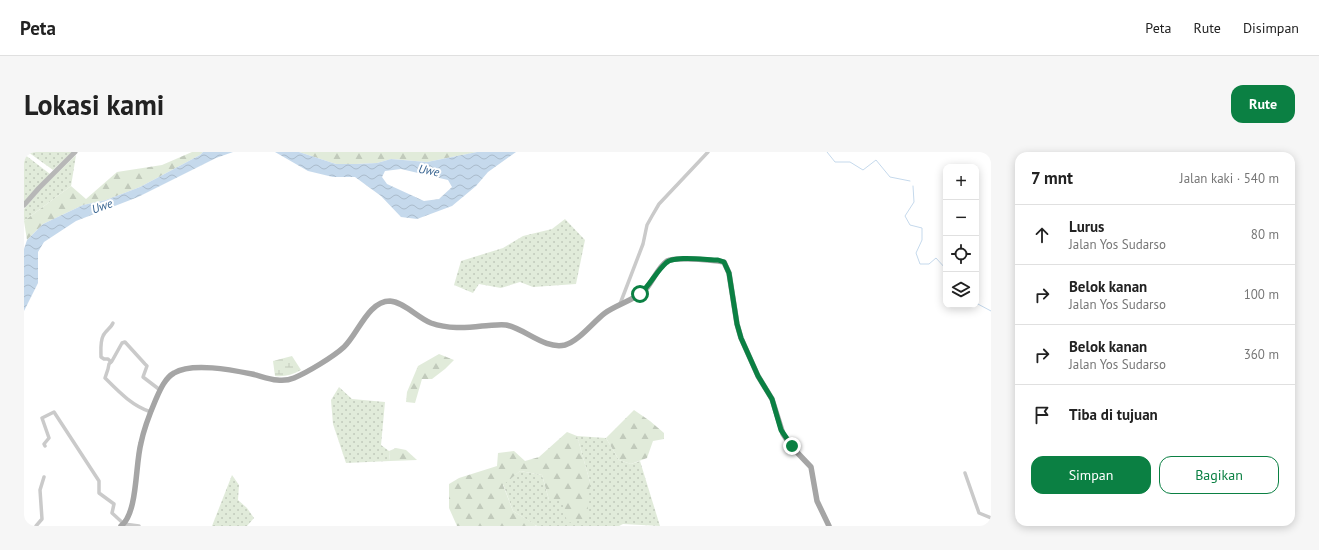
<!DOCTYPE html>
<html lang="id">
<head>
<meta charset="utf-8">
<style>
	:root { --surface:#fff; --page:#f6f6f6; --text:#222; --muted:#767676; --line:#e0e0e0; --accent:#0b8043 }
	body { margin:0; font-family:"PT Sans",sans-serif; background:var(--page); color:var(--text) }
	.controls { position:absolute; right:12px; top:12px; display:grid; overflow:hidden; border-radius:8px; box-shadow:0 2px 10px #0003 }
	.controls button { width:36px; height:36px; display:grid; place-items:center; padding:0; border:0; border-bottom:1px solid var(--line); background:var(--surface); color:var(--text); font:20px sans-serif }
	.stop { position:absolute; width:12px; height:12px; margin:-9px; border:3px solid #0b8043; border-radius:50%; background:#fff }
	.stop.end { background:#0b8043; border-color:#fff; box-shadow:0 1px 4px #0008 }
	.list { margin:0; padding:0; list-style:none }
	h2 { display:flex; justify-content:space-between; align-items:center; height:52px; margin:0; padding:0 16px; font-size:17px }
	h2 small { font-size:13px; font-weight:400; color:var(--muted) }
	.list li { display:grid; grid-template-columns:26px 1fr auto; gap:12px; align-items:center; box-sizing:border-box; height:60px; padding:0 16px; border-top:1px solid var(--line) }
	.list b { display:block; font-size:15px; white-space:nowrap }
	.list p { margin:0; font-size:13px; white-space:nowrap; color:var(--muted) }
	.list em { font-size:13px; font-style:normal; color:var(--muted) }
	.actions { display:flex; gap:8px; padding:12px 16px }
	.actions a { flex:1; padding:9px 0; border:1px solid var(--accent); border-radius:12px; text-align:center; font-size:14px; color:var(--accent) }
	.actions .main { background:var(--accent); color:#fff }
	.icon { flex:none; width:22px; height:22px; fill:none; stroke:currentColor; stroke-width:2; stroke-linecap:round; stroke-linejoin:round }
	.map { position:relative; flex:none; width:967px; height:374px; overflow:hidden; border-radius:12px }
	header { display:flex; align-items:center; gap:24px; box-sizing:border-box; height:56px; padding:0 20px; background:var(--surface); border-bottom:1px solid var(--line) }
	header strong { font-size:19px }
	nav { display:flex; gap:22px; margin-inline-start:auto; font-size:14px }
	.intro { display:flex; align-items:center; justify-content:space-between; box-sizing:border-box; height:96px; padding:0 24px }
	h1 { margin:0; font-size:28px }
	.button { padding:10px 18px; border-radius:12px; background:var(--accent); color:#fff; font-size:14px; font-weight:700 }
	main { display:flex; gap:24px; padding:0 24px }
	aside { flex:1; background:var(--surface); border-radius:12px; box-shadow:0 2px 10px #0003 }
	.map>svg:first-child { display:block }
</style>
</head>
<body>
<header>
<strong>Peta</strong>
<nav><a>Peta</a><a>Rute</a><a>Disimpan</a></nav>
</header>
<div class="intro"><h1>Lokasi kami</h1><a class="button">Rute</a></div>
<main>
<div class="map">
<svg width="967" height="374" viewBox="0 0 967 374">
	<defs>
		<pattern id="grass-dots" width="8" height="8" patternUnits="userSpaceOnUse"><rect width="8" height="8" fill="#e1ebda"/><path d="M2 2h.1M6 6h.1" fill="none" stroke="#c1cabb" stroke-width="1.8" stroke-linecap="round"/></pattern>
		<pattern id="forest-firs" width="22" height="20" patternUnits="userSpaceOnUse"><rect width="22" height="20" fill="#e1ebda"/><path d="M5 1l3.5 6h-7zM16 11l3.5 6h-7z" fill="#c1cabb"/></pattern>
		<pattern id="wetland-marsh" width="20" height="14" patternUnits="userSpaceOnUse"><rect width="20" height="14" fill="#e1ebda"/><path d="M1 5h8M5 5V1M11 12h8M15 12V8" fill="none" stroke="#c1cabb"/></pattern>
		<pattern id="water-waves" width="16" height="10" patternUnits="userSpaceOnUse"><rect width="16" height="10" fill="#c5d9ec"/><path d="M0 5q4-4 8 0t8 0" fill="none" stroke="#aabbcb"/></pattern>
	</defs>
	<rect width="100%" height="100%" fill="#fff"/>
	<g fill="url(#grass-dots)">
		<path d="M 4,0 L 48,0 L 29,18 Z"/>
		<path d="M 0,2 L 26,22 L 0,50 Z"/>
		<path d="M 52,3 L 47,34 L 0,69 L 0,57 L 17,37 Z"/>
		<path d="M 541,67 L 561,88 L 552,132 L 509,135 L 496,130 L 477,136 L 455,132 L 449,141 L 430,133 L 437,109 L 479,96 L 499,84 L 528,77 Z"/>
		<path d="M 315,235 L 328,247 L 361,250 L 357,293 L 365,299 L 366,309 L 322,311 L 309,272 L 307,248 Z"/>
		<path d="M 553,284 L 582,286 L 595,308 L 607,312 L 616,309 L 636,374 L 599,372 L 595,374 L 513,374 L 489,359 L 479,332 L 496,319 L 518,323 L 525,348 L 566,330 Z"/>
		<path d="M 208,323 L 215,333 L 214,348 L 223,356 L 230,366 L 223,374 L 188,374 Z"/>
	</g>
	<g fill="url(#forest-firs)">
		<path d="M 168,0 L 179,0 L 176,3 L 116,35 L 82,48 L 59,53 L 19,72 L 3,88 L 0,69 L 47,34 L 62,47 L 93,20 L 138,13 Z"/>
		<path d="M 275,0 L 453,0 L 403,10 L 367,7 L 353,11 L 332,12 L 312,12 Z"/>
		<path d="M 415,202 L 430,208 L 421,217 L 408,227 L 398,227 L 391,251 L 382,250 L 383,240 L 394,214 Z"/>
		<path d="M 610,258 L 626,269 L 640,281 L 640,287 L 629,289 L 623,306 L 607,312 L 595,308 L 582,286 Z"/>
		<path d="M 543,280 L 553,284 L 566,330 L 563,367 L 543,371 L 539,348 L 525,348 L 518,323 L 496,319 L 479,333 L 489,359 L 512,373 L 511,374 L 433,374 L 425,356 L 425,332 L 435,326 L 473,314 L 474,301 L 490,299 L 501,309 L 515,305 Z"/>
		<path d="M 372,296 L 382,298 L 393,308 L 366,309 L 365,299 Z"/>
	</g>
	<path fill="url(#wetland-marsh)" d="M 268,204 L 277,218 C 268,223 260,225 251,224 L 249,209 Z"/>
	<g fill="url(#water-waves)" fill-rule="evenodd">
		<path d="M 179,0 L 209,0 L 192,6 L 114,45 L 52,69 L 20,90 L 14,100 L 14,131 L 0,159 L 0,97 L 3,88 L 19,72 L 59,53 L 82,48 L 116,35 L 176,3 Z"/>
		<path d="M 251,0 L 275,0 L 312,12 L 332,12 L 353,11 L 367,7 L 403,10 L 453,0 L 492,0 L 464,20 L 452,34 L 428,54 L 393,67 L 377,65 L 357,44 L 331,25 L 309,25 L 284,19 ZM 377,17 L 424,28 L 428,35 L 415,47 L 400,49 L 363,32 L 358,25 L 361,19 Z"/>
	</g>
	<g fill="none" stroke-linecap="round" stroke-linejoin="round">
		<g stroke="#c5d9ec" stroke-width="1">
			<path d="M 803,0 L 811,10 L 826,10 L 839,18 L 852,8 L 866,25 L 886,29"/>
			<path d="M 889,34 L 890,50 L 881,64 L 886,73 L 898,76 L 898,88 L 892,101 L 896,112 L 905,112 L 912,106 L 922,117"/>
			<path d="M 952,151 L 967,159"/>
		</g>
		<g stroke="#cacaca" stroke-width="3.5">
			<path d="M 596,152 L 619,92 L 623,73 L 628,64 L 635,52 L 684,0"/>
			<path d="M 87,210 L 84,207 L 80,207 L 77,205 C 77,199 76,190 79,184 C 81,179 87,176 89,171"/>
			<path d="M 127,260 C 108,254 94,239 81,226 L 84,217 L 85,212 L 88,209 L 98,191 L 101,190 L 121,212 L 123,214 L 119,225 L 136,238"/>
			<path d="M 21,294 L 20,292 L 25,286 L 18,266 L 30,260 L 75,329 L 75,341 L 90,352 L 88,361 L 100,372 L 115,374"/>
			<path d="M 941,321 L 955,361 L 967,366"/>
			<path d="M 12,374 L 18,367 L 16,338 L 20,325"/>
		</g>
		<path stroke="#b7b7b7" stroke-width="5" d="M 0,53 L 15,36 L 51,0"/>
		<path stroke="#a5a5a5" stroke-width="5.5" d="M 97,374 C 114,361 111,313 117,291 C 120,276 126,261 132,247 C 136,238 141,226 150,221 C 168,210 208,218 228,222 C 241,225 256,232 270,226 C 284,220 309,205 320,195 C 334,182 344,149 366,149 C 380,150 394,166 407,171 C 424,177 441,176 458,174 C 466,174 474,172 482,173 C 500,176 521,198 541,193 C 555,189 569,170 581,161 C 594,152 611,148 622,137 C 629,129 634,115 643,109 C 651,105 684,108 694,109 L 700,110 L 705,121 L 713,172 L 717,186 L 734,224 L 748,247 L 759,282 L 767,294 L 787,315 L 793,349 L 805,374"/>
	</g>
	<g fill="none" stroke-linecap="round" stroke-linejoin="round">
		<path stroke="#0b8043" stroke-width="5" d="M 616,142 C 626,133 632,120 642,111 C 649,103 683,108 694,108 L 700,110 L 705,121 L 713,172 L 717,186 L 734,224 L 748,247 L 757,278 L 768,294"/>
	</g>
	<g text-anchor="middle" dominant-baseline="central" stroke-width="4" stroke-linejoin="round" paint-order="stroke">
		<g font-size="12" font-style="italic" fill="#396591" stroke="#fff">
			<text transform="translate(405 18) rotate(11)">Uwe</text>
			<text transform="translate(78 54) rotate(-20)">Uwe</text>
		</g>
	</g>
</svg>
<div class="controls">
<button>+</button>
<button>−</button>
<button><svg class="icon" aria-label="locate" viewBox="0 0 24 24"><circle cx="12" cy="12" r="6"/><path d="M12 2v4M12 18v4M2 12h4M18 12h4"/></svg></button>
<button><svg class="icon" aria-label="layers" viewBox="0 0 24 24"><path d="M12 4l9 5-9 5-9-5zM3 14l9 5 9-5"/></svg></button>
</div>
<div class="stop" style="left:616px;top:142px"></div>
<div class="stop end" style="left:768px;top:294px"></div>
</div>
<aside>
<h2>7 mnt<small>Jalan kaki · 540 m</small></h2>
<ul class="list">
<li><svg class="icon" aria-label="ahead" viewBox="0 0 24 24"><path d="M12 20V5M6 11l6-6 6 6"/></svg><div><b>Lurus</b><p>Jalan Yos Sudarso</p></div><em>80 m</em></li>
<li><svg class="icon" aria-label="right" viewBox="0 0 24 24"><path d="M7 20v-9h11M14 6l5 5-5 5"/></svg><div><b>Belok kanan</b><p>Jalan Yos Sudarso</p></div><em>100 m</em></li>
<li><svg class="icon" aria-label="right" viewBox="0 0 24 24"><path d="M7 20v-9h11M14 6l5 5-5 5"/></svg><div><b>Belok kanan</b><p>Jalan Yos Sudarso</p></div><em>360 m</em></li>
<li><svg class="icon" aria-label="arrive" viewBox="0 0 24 24"><path d="M6 21V4h12l-3 4 3 4H6"/></svg><div><b>Tiba di tujuan</b></div></li>
</ul>
<div class="actions"><a class="main">Simpan</a><a>Bagikan</a></div>
</aside>
</main>
</body>
</html>
